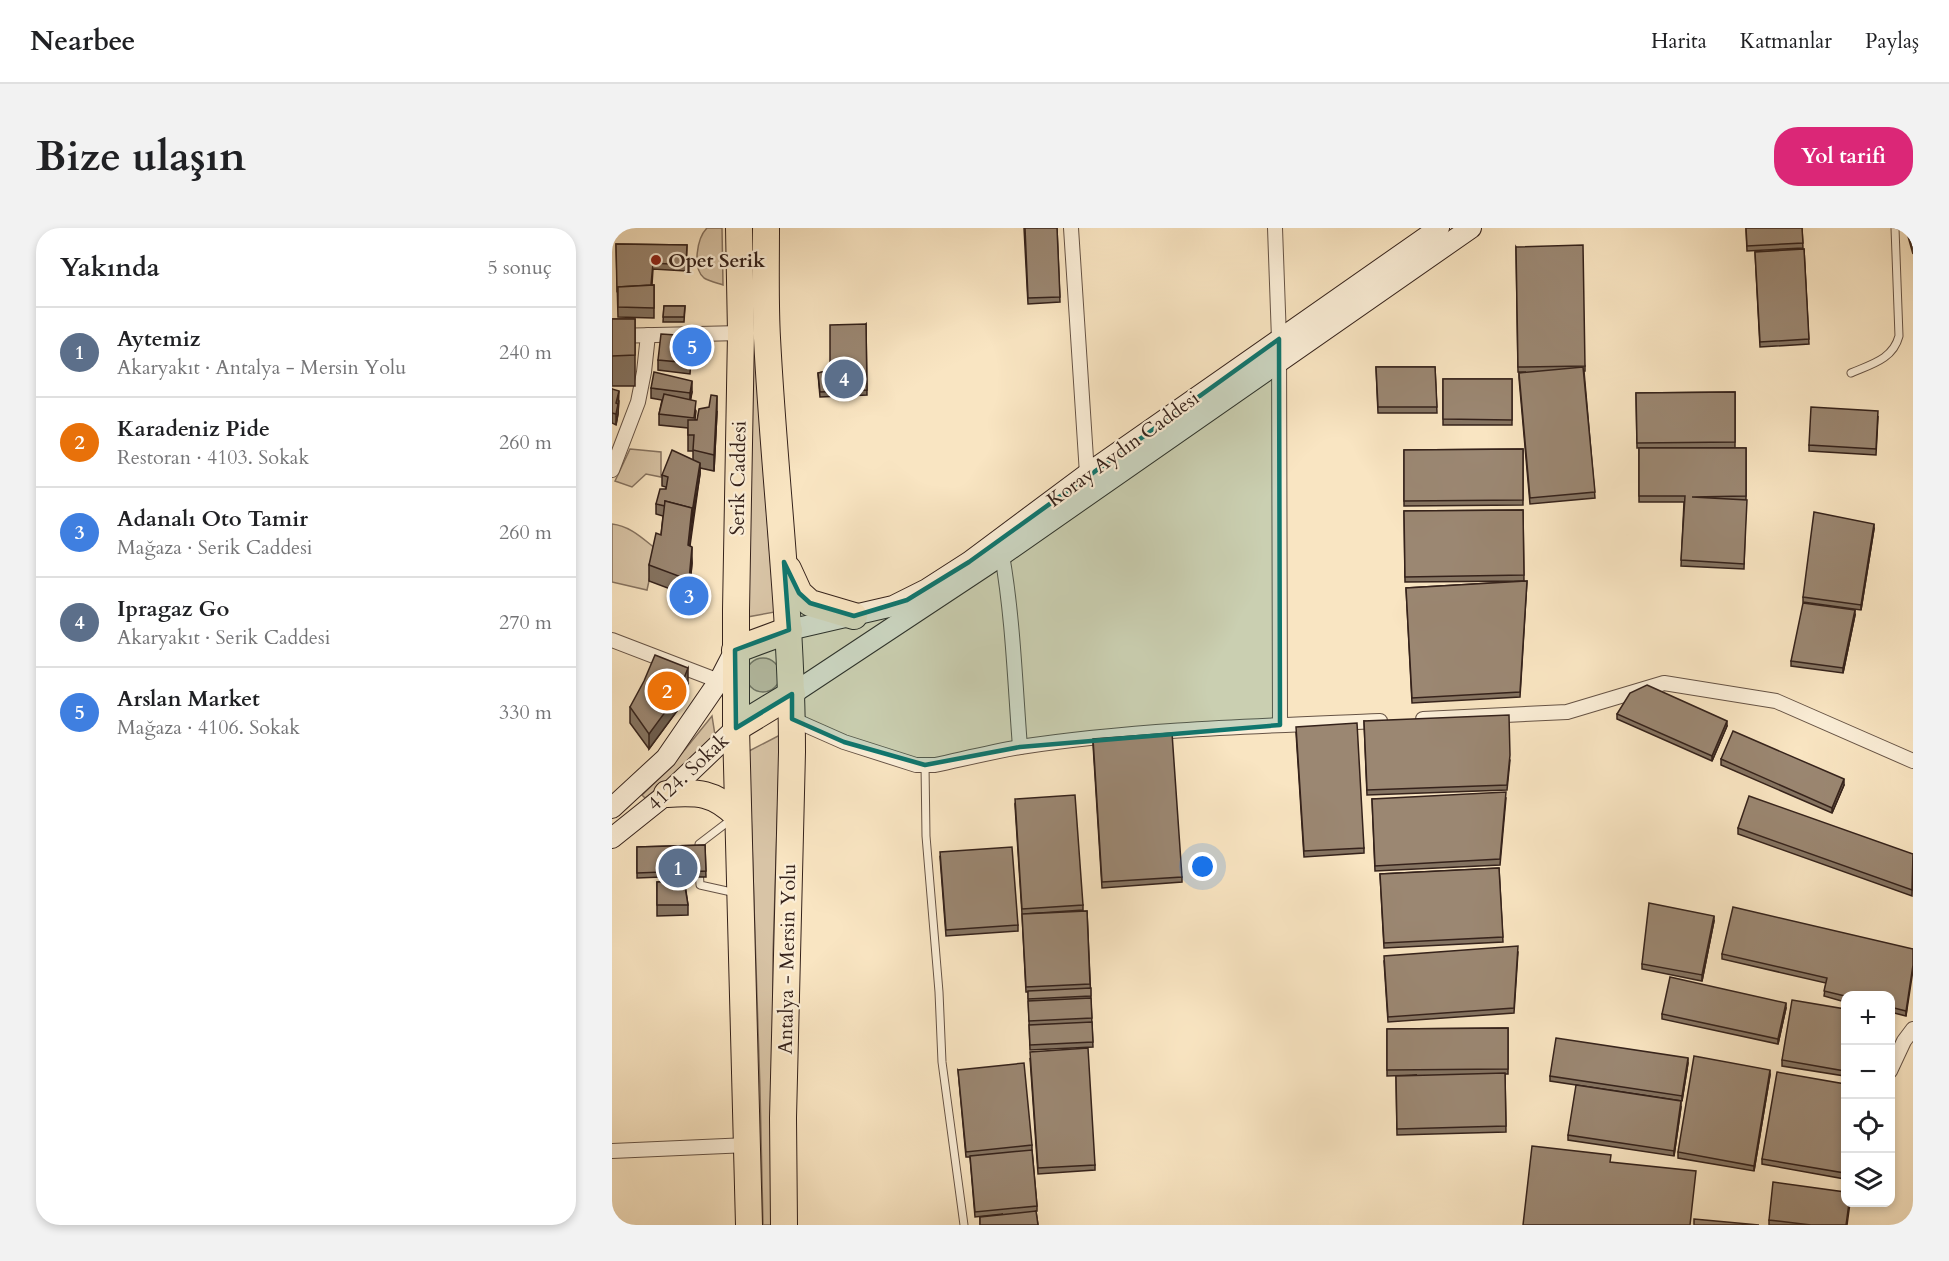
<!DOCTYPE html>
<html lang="tr">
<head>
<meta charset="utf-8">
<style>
	:root { --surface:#fff; --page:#f2f2f2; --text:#202124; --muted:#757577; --line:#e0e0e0; --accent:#db2777 }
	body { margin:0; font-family:Cardo,serif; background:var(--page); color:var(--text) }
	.controls { position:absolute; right:18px; bottom:18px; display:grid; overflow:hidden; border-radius:12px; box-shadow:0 3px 9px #0003 }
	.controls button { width:54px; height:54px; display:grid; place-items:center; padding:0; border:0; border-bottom:2px solid var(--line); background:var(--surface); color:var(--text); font:30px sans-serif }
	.you { position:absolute; left:591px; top:639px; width:21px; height:21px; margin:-15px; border:4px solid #fff; border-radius:50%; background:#1a73e8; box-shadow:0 0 0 9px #1a73e833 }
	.badge { display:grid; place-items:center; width:39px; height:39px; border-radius:50%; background:var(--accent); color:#fff; font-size:20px; font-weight:700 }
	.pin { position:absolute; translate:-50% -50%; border:3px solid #fff; box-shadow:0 2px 6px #0006 }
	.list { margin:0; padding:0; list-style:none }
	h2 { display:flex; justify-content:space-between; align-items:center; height:78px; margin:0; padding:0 24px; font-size:26px }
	h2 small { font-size:20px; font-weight:400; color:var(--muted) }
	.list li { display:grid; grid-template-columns:39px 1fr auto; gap:18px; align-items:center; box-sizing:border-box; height:90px; padding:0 24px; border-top:2px solid var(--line) }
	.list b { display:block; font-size:22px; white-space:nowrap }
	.list p { margin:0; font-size:20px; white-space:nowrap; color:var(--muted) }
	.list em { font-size:20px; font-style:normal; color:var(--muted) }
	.icon { flex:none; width:33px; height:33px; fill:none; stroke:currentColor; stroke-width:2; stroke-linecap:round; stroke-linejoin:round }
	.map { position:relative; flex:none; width:1301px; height:997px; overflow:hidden; border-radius:24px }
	header { display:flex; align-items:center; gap:36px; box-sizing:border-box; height:84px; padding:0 30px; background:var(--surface); border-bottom:2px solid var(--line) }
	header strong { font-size:28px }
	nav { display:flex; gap:33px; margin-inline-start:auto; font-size:21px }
	.intro { display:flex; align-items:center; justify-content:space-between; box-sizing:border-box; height:144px; padding:0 36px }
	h1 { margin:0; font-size:42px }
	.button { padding:15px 27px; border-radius:24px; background:var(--accent); color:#fff; font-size:21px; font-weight:700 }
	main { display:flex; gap:36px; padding:0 36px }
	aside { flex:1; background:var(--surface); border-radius:24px; box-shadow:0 3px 9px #0003 }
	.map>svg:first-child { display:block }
</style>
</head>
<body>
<header>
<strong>Nearbee</strong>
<nav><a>Harita</a><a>Katmanlar</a><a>Paylaş</a></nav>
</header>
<div class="intro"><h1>Bize ulaşın</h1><a class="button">Yol tarifi</a></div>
<main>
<aside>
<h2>Yakında<small>5 sonuç</small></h2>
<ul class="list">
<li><span class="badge" style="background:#5c6f8a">1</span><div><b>Aytemiz</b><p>Akaryakıt · Antalya - Mersin Yolu</p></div><em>240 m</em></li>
<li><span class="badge" style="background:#e8710a">2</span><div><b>Karadeniz Pide</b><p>Restoran · 4103. Sokak</p></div><em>260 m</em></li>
<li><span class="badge" style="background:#3f7fe0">3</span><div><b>Adanalı Oto Tamir</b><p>Mağaza · Serik Caddesi</p></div><em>260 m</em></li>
<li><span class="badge" style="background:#5c6f8a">4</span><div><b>Ipragaz Go</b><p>Akaryakıt · Serik Caddesi</p></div><em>270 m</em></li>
<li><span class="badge" style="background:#3f7fe0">5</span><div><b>Arslan Market</b><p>Mağaza · 4106. Sokak</p></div><em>330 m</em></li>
</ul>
</aside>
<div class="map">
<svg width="1301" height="997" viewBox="0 0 1301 997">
	<rect width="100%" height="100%" fill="#f9e5c2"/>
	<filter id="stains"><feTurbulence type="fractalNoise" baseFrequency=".00333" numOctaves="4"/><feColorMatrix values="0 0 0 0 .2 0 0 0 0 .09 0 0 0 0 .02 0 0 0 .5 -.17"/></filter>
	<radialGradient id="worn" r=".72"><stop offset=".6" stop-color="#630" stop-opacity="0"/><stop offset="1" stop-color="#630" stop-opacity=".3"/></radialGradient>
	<g fill="#d8c4a6" stroke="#867360" stroke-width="1.5">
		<path d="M 95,0 L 110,0 L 111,57 C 105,55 97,53 92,50 C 80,40 85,10 95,0 Z"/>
		<path d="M 136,0 L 143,0 C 144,128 151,256 163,384 L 135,389 Z"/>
		<path d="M 18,221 L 49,224 L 49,249 L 34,246 L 20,259 L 3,253 Z"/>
		<path d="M 0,296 C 18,298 30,310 44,321 L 35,362 L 0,354 Z"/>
		<circle cx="151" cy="447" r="17"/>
		<path d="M 100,488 L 103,507 L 66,544 L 33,570 L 30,567 L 58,540 Z"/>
		<path d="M 168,507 L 161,726 L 161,997 L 151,997 L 148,861 L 137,523 Z"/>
	</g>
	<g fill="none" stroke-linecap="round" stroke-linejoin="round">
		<defs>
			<g id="lane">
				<path d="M 1239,145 C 1260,136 1281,131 1287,108 L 1283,0"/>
				<path d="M 313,537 L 314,608 L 327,764 L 330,834 L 352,997"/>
				<path d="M 87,625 L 87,616 L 121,590"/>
				<path d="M 87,639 L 88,657 L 124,665"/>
			</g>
			<g id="street">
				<path d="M 459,0 L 475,246"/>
				<path d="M 663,0 L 667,111 L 668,497"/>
				<path d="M 0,108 L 129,105"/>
				<path d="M 0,242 L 26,174 L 32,144 L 36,107"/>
				<path d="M 390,327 C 401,390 403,455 408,519"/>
				<path d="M 0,412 L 107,453"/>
				<path d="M 180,491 L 232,514 L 304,537 L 323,537 C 351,531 379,524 408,519 C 527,501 648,498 768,493"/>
				<path d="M 811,491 L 955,484 L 1052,455 L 1164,473 L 1301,533"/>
				<path d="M 1278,843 L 1292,813 L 1301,801"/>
				<path d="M 0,923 L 136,917"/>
			</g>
			<g id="secondary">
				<path d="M 177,402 L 281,378 L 315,361 L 357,334 L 475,246 L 827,0"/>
				<path d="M 180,466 L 390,327 L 859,0"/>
				<path d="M 0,580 L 54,530 L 107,453 L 123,422"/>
				<path d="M 0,610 L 55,566 L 124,500"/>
			</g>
			<g id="highway">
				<path d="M 127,0 L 129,105 L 124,382 L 124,500 L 137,997"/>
				<path d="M 154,0 C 154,36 153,73 155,110 C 162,248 180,386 180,524 L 171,890 L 172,997"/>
				<path d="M 176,341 L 187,365 L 198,375 L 242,388"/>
				<path d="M 123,422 L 177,402"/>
				<path d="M 124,500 L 180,466"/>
				<path d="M 55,566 C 86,564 102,564 125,587"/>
			</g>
		</defs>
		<use href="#lane" stroke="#665345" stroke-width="9"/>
		<use href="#street" stroke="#665345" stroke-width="16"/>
		<use href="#secondary" stroke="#35221b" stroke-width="22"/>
		<use href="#highway" stroke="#35221b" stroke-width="28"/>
		<use href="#lane" stroke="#fbeed7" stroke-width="7"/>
		<use href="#street" stroke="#fbeed7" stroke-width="14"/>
		<use href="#secondary" stroke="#fbeed7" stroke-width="20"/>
		<use href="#highway" stroke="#f9e5c2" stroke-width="26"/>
	</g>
	<g fill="#857462" stroke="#35221b" stroke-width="1.5">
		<path d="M 412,0 L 445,0 L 448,74 L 416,76 Z"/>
		<path d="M 1134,0 L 1190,0 L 1191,20 L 1135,23 Z"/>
		<path d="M 1295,0 L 1301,0 L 1301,26 L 1295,5 Z"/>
		<path d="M 4,16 L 75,17 L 74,43 L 41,41 L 40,57 L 42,57 L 42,90 L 6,89 Z"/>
		<path d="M 904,19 L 973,138 L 973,143 L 972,143 L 983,270 L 918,276 L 907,150 L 907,145 L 914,144 L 906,144 Z"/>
		<path d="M 1192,21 L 1197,116 L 1148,119 L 1143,24 Z"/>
		<path d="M 52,78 L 73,78 L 72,94 L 51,94 Z"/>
		<rect x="0" y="91" width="23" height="67"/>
		<path d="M 254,96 L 255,167 L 208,169 L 206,145 L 218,142 Z"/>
		<path d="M 80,119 L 78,146 L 46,142 L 46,132 Z"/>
		<path d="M 764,139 L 823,139 L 825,185 L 766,185 Z"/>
		<rect x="831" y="151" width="69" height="46"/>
		<path d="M 39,160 L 80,164 L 78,172 L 84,183 L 83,192 L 85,192 L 105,184 L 102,243 L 88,240 L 88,246 L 78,318 L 80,335 L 77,368 L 37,353 L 37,337 L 49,307 L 51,288 L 44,286 L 44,276 L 54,261 L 54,259 L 50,258 L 50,247 L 81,232 L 81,223 L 76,223 L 76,200 L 47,197 L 47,186 L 50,172 L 39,170 Z"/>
		<path d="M 0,161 L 7,173 L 6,186 L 4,197 L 0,195 Z"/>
		<path d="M 1123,164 L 1123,220 L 1025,220 L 1024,165 Z"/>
		<path d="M 1266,189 L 1264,227 L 1197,223 L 1197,217 Z"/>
		<path d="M 1027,220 L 1134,220 L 1134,272 L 1132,341 L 1069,338 L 1072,274 L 1027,274 Z"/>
		<path d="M 911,221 L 911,277 L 792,278 L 792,222 Z"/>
		<path d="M 911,282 L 912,353 L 793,354 L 792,283 Z"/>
		<path d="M 1262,301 L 1249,382 L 1191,374 L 1191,369 Z"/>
		<path d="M 915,353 L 908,469 L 800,475 L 794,360 Z"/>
		<path d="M 1243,387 L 1231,445 L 1179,438 L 1179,433 Z"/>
		<path d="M 76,456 L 65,483 L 37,521 L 18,495 L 18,479 Z"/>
		<path d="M 1005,486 L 1115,498 L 1100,533 L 1005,491 Z"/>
		<path d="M 752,493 L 898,532 L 895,562 L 755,567 Z"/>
		<path d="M 684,504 L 752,620 L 752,625 L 692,629 Z"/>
		<path d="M 481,516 L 570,649 L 570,654 L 490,660 Z"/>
		<path d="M 1109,531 L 1232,557 L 1220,585 L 1109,537 Z"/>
		<path d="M 894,570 L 888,637 L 763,643 L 760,571 Z"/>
		<path d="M 403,577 L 471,677 L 471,682 L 413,686 L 475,683 L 481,819 L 418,822 L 416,764 L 414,764 L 410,686 Z"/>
		<path d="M 1126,600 L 1301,626 L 1300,668 L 1126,606 Z"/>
		<path d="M 93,617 L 94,649 L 72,649 L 76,677 L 76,687 L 45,688 L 45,654 L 50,654 L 50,649 L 25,650 L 25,619 Z"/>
		<path d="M 328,629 L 406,697 L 406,703 L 334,708 Z"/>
		<path d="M 887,640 L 891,714 L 772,720 L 768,646 Z"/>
		<path d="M 1102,693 L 1090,753 L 1030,741 L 1030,736 Z"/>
		<path d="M 1301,721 L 1294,788 L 1278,784 L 1278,768 L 1233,768 L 1233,774 L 1212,768 L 1214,755 L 1110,731 L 1110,726 Z"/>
		<path d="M 906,724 L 902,785 L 776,794 L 772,733 Z"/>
		<path d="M 1174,780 L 1166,816 L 1050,791 L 1050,786 Z"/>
		<path d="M 1233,781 L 1233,848 L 1170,838 L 1170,832 Z"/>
		<path d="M 896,800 L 896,846 L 893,846 L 894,904 L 785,907 L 784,848 L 805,847 L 775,848 L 775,801 Z"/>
		<path d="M 418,830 L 483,937 L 483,942 L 426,946 Z"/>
		<path d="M 1076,835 L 1070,873 L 938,853 L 938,848 Z"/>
		<path d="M 346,842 L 420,917 L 420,922 L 425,978 L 425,983 L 424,983 L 426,997 L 368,997 L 368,989 L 391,986 L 363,989 L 358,929 L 354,929 Z"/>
		<path d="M 1158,847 L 1142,943 L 1066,930 L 1066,924 Z"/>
		<path d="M 1233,856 L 1233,951 L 1150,936 L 1150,931 Z"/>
		<path d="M 1069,879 L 1062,928 L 956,912 L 956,907 Z"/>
		<path d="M 1233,975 L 1238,975 L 1235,997 L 1157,997 L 1157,992 Z"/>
	</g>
	<g fill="#6c5e50" stroke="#35221b" stroke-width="1.5">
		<path d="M 80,153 L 80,164 L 78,176 L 78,165 Z"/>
		<path d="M 7,163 L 6,186 L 4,197 L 4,175 Z"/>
		<path d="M 105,168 L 105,184 L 102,243 L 102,227 Z"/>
		<path d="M 88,235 L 88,246 L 80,295 L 80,285 Z"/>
		<path d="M 80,280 L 80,295 L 76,333 L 76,317 Z"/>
		<path d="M 1262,296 L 1262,301 L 1249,382 L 1249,377 Z"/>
		<path d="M 80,319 L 80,335 L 77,368 L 77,352 Z"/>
		<path d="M 1243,382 L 1243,387 L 1231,445 L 1231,440 Z"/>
		<path d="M 76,440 L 76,456 L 65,483 L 37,521 L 37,506 Z"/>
		<path d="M 1115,493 L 1115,498 L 1100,533 L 1100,528 Z"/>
		<path d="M 1232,551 L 1232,557 L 1220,585 L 1220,580 Z"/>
		<path d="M 1102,688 L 1102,693 L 1090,753 L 1090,747 Z"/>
		<path d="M 1301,737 L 1301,742 L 1294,788 L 1294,783 Z"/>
		<path d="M 1174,775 L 1174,780 L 1166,816 L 1166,811 Z"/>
		<path d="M 1076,830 L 1076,835 L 1070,873 L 1070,868 Z"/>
		<path d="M 1158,842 L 1158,847 L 1142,943 L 1142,938 Z"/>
		<path d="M 1069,873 L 1069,879 L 1062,928 L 1062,923 Z"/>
	</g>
	<g fill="#9b8772" stroke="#35221b" stroke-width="1.5">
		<path d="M 413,0 L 445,0 L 448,69 L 416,70 Z"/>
		<path d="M 1134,0 L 1190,0 L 1191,15 L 1135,18 Z"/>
		<path d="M 1295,0 L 1301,0 L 1301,21 L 1300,19 Z"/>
		<path d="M 4,16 L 75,17 L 74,37 L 41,35 L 39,57 L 6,59 L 6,62 L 5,63 Z"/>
		<path d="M 971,17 L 973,138 L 906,139 L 904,19 Z"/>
		<path d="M 1192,21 L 1197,111 L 1148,114 L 1143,24 Z"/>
		<path d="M 42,57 L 42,80 L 6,79 L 6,59 Z"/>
		<path d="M 52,78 L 73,78 L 72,89 L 51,89 Z"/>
		<path d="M 0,91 L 23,91 L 23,127 L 0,128 Z"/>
		<path d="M 254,96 L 255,162 L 208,164 L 206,145 L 218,142 L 218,97 Z"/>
		<path d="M 49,106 L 80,108 L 78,135 L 46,132 Z"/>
		<path d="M 764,139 L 823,139 L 825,179 L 766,179 Z"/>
		<path d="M 971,139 L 983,264 L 918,270 L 907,145 Z"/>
		<path d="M 42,144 L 80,153 L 78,165 L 39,160 Z"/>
		<path d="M 831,151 L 900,151 L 900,192 L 831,191 Z"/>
		<path d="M 0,161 L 7,163 L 4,175 L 6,176 L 4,186 L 0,185 Z"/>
		<path d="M 1123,164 L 1123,214 L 1025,215 L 1024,165 Z"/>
		<path d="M 52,166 L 84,173 L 82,190 L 47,186 Z"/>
		<path d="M 99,167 L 105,168 L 102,227 L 81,222 L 82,207 L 76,207 L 76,192 L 85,192 L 87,181 L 97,179 Z"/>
		<path d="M 1199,179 L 1266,183 L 1264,221 L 1197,217 Z"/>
		<path d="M 1027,220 L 1134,220 L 1134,268 L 1080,269 L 1135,272 L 1132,336 L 1069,332 L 1073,268 L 1027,268 Z"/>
		<path d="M 911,221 L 911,272 L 792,273 L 792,222 Z"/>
		<path d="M 60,222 L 88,235 L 80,285 L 80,280 L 53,273 L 53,278 L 44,276 L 48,261 L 54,261 L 56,249 L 50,247 Z"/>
		<path d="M 53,273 L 80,280 L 76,317 L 80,319 L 77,352 L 37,337 L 44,305 L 49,307 Z"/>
		<path d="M 911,282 L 912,347 L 793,349 L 792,283 Z"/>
		<path d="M 1202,284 L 1262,296 L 1249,377 L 1191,369 Z"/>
		<path d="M 915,353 L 908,464 L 800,470 L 794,360 Z"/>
		<path d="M 1191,375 L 1243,382 L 1231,440 L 1179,433 Z"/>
		<path d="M 43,427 L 76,440 L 65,468 L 37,506 L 18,479 L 32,453 Z"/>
		<path d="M 1035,457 L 1115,493 L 1100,528 L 1005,486 L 1018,465 Z"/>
		<path d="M 897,487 L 898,527 L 895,557 L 755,562 L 752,493 Z"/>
		<path d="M 745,495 L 752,620 L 692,623 L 684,499 Z"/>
		<path d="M 1121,503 L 1232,551 L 1220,580 L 1109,531 Z"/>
		<path d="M 560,505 L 570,649 L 490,654 L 481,511 Z"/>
		<path d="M 894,564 L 888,631 L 763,638 L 760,571 Z"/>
		<path d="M 463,567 L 471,677 L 410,681 L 403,571 Z"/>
		<path d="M 1137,568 L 1301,626 L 1300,662 L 1126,600 Z"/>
		<path d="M 93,617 L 94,643 L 72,644 L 72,653 L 50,654 L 50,644 L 25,645 L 25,619 Z"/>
		<path d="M 400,619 L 406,697 L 334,702 L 328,624 Z"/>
		<path d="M 887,640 L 891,709 L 772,715 L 768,646 Z"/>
		<path d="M 72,653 L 76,677 L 45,677 L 45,654 Z"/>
		<path d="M 1037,675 L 1102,688 L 1090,747 L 1030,736 Z"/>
		<path d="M 1121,679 L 1301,721 L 1301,737 L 1294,783 L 1278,779 L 1278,768 L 1233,768 L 1212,763 L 1215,750 L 1110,726 Z"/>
		<path d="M 475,683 L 478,756 L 414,759 L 410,686 Z"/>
		<path d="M 906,718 L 902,780 L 776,789 L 772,728 Z"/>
		<path d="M 1058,749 L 1174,775 L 1166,811 L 1050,786 Z"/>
		<path d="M 479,760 L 479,768 L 416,771 L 416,763 Z"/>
		<path d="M 479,770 L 480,790 L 417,793 L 416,773 Z"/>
		<path d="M 1180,772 L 1233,781 L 1233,843 L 1170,832 Z"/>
		<path d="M 480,794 L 481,814 L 418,817 L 417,797 Z"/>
		<path d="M 896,800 L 896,841 L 775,842 L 775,801 Z"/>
		<path d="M 944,810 L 1076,830 L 1070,868 L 938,848 Z"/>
		<path d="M 476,820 L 483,937 L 426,940 L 418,824 Z"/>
		<path d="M 1082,828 L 1158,842 L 1142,938 L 1066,924 Z"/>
		<path d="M 412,835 L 420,917 L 354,924 L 346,842 Z"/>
		<path d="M 1165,844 L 1233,856 L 1233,945 L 1150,931 Z"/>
		<path d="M 893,845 L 894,898 L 785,901 L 784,848 Z"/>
		<path d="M 964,857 L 1069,873 L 1062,923 L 956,907 Z"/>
		<path d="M 920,918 L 999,927 L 998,934 L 1084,943 L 1078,997 L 911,997 Z"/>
		<path d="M 420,922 L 425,978 L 363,984 L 358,928 Z"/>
		<path d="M 1161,954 L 1233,964 L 1233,975 L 1237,975 L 1234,997 L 1199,997 L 1157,992 Z"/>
		<path d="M 424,983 L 426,997 L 368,997 L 368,989 Z"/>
		<path d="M 1082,991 L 1147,997 L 1082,997 Z"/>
	</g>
	<path fill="#0f766e" fill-opacity="0.2" stroke="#0f766e" stroke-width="4.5" stroke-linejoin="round" d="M 667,111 L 668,497 L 408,519 L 313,537 L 232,514 L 180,491 L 180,466 L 124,500 L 123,422 L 177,402 L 172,334 L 187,365 L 198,375 L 242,388 L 295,372 L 357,334 Z"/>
	<circle fill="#8f2418" stroke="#fbeed7" stroke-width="2" cx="44" cy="32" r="6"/>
	<g text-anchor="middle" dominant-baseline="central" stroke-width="4.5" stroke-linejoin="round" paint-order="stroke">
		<g font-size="20" font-weight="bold" fill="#35221b" stroke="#fbeed7" text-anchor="start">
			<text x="56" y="32">Opet Serik</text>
		</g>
		<g font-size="20" fill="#35221b" stroke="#fbeed7">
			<text transform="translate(511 221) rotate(-36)">Koray Aydın Caddesi</text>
			<text transform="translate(126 250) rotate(-89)">Serik Caddesi</text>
			<text transform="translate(76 544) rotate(-43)">4124. Sokak</text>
			<text transform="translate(175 731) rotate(-89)">Antalya - Mersin Yolu</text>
		</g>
	</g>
	<rect width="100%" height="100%" filter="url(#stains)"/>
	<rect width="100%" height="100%" fill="url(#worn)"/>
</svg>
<div class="controls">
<button>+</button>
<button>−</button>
<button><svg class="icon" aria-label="locate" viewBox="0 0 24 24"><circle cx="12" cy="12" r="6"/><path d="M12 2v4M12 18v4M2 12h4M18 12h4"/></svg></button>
<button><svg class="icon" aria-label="layers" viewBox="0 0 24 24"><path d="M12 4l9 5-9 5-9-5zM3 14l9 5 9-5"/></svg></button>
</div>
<div class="you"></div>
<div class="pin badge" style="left:66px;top:640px;background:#5c6f8a">1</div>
<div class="pin badge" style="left:55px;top:463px;background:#e8710a">2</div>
<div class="pin badge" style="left:77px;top:368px;background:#3f7fe0">3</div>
<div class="pin badge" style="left:232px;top:151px;background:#5c6f8a">4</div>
<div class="pin badge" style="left:80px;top:119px;background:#3f7fe0">5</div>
</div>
</main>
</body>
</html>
